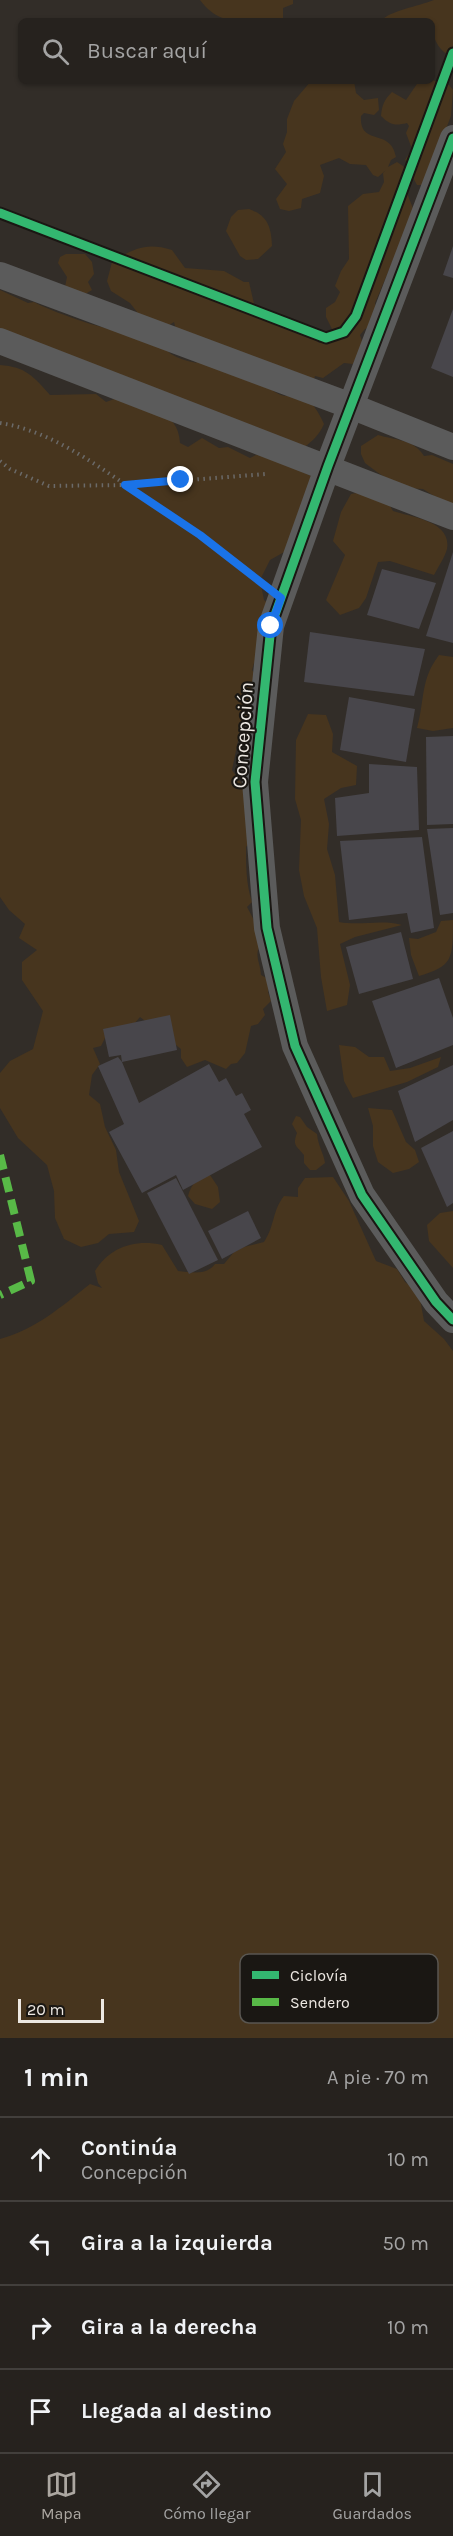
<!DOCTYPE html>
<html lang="es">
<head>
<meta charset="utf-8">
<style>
	:root { --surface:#26221e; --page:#2e2a27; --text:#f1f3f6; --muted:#a4a4a4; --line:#423f3c; --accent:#aca7a1 }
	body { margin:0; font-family:Karla,sans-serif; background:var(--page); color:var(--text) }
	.scale { position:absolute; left:18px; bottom:15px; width:86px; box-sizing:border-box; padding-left:6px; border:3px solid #ede8e2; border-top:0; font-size:16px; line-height:21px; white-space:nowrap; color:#ede8e2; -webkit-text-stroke:4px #1a1713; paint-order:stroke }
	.stop { position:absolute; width:18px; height:18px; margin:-14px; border:4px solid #1a73e8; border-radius:50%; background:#fff }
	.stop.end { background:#1a73e8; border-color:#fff; box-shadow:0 2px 6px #0008 }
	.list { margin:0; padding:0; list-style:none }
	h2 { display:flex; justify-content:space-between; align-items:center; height:78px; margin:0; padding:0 24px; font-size:26px }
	h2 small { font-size:20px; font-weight:400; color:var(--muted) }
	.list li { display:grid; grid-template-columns:39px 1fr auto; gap:18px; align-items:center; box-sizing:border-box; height:84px; padding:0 24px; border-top:2px solid var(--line) }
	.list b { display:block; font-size:22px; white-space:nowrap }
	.list p { margin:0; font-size:20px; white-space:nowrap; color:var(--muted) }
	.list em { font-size:20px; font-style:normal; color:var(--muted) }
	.icon { flex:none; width:33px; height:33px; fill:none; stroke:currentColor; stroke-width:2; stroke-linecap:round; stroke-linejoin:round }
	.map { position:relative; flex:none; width:453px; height:2038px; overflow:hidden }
	.search { position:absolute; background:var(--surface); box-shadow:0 2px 4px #0004; left:18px; right:18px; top:18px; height:66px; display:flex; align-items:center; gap:15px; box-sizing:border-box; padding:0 21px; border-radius:9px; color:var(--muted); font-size:22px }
	.sheet { height:414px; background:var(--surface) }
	nav { display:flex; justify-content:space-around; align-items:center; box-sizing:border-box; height:84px; border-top:2px solid var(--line); background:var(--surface); font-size:16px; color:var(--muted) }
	nav a { display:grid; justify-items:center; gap:3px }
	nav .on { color:var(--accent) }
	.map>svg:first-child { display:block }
</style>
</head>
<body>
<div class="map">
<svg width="453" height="2038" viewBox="0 0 453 2038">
	<rect width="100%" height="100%" fill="#322d28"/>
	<g fill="#47351e" fill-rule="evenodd">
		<path d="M 200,0 L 293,0 L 293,4 L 283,8 L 283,21 C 250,21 221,29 200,0 Z"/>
		<path d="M 434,0 L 453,0 L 453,57 C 437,51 432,36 432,21 L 381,21 C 389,11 419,6 434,0 Z"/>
		<path d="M 432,80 L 449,85 L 453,90 L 451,116 L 424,185 L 417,185 L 410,172 L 411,165 L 405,160 L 412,149 L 406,133 L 409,126 L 407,123 C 395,126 390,125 381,116 C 382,105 384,100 392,92 L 406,100 L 419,81 Z"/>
		<path d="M 311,81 L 354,81 L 356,93 L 364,100 L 378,98 L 379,110 L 374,115 L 364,113 L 361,116 C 359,147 391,127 396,157 L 391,160 L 388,167 L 397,162 L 403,166 L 411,179 L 407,193 L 414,211 L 375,303 L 380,323 L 365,329 L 360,335 L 363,344 L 353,364 L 344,363 L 323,378 L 315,376 L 312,385 L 269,387 C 292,410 302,376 324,424 C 319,435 313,441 303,448 L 0,342 L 0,290 L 28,303 L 34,302 C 47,310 109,332 123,331 C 129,331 136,327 141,325 L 137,312 L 130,303 L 111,291 L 107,281 L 112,262 C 134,248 147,242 172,250 L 185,268 L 224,271 L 244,282 L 249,282 L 255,308 C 276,312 287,330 309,332 L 319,343 L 329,339 L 332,329 L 326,317 L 326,308 L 335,302 L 340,292 L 335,286 L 341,271 L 349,259 L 348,206 L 363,194 L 379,192 L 384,182 L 383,173 L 386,170 L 378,177 L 373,175 L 366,165 L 350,164 L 339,158 L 320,165 L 324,176 L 320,193 L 302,199 L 301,208 L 289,211 L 280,209 L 276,199 L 287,184 L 275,169 L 286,152 L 283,144 L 287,132 L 287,119 L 294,101 ZM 174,322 L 180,345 L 197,363 C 177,359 161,353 158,332 Z"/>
		<path d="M 249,209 C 268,216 271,227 272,246 L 258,259 L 246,260 L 240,256 L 226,231 L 231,217 L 238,210 Z"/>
		<path d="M 66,254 L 85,254 L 92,262 L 94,274 L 88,282 L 92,290 L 77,299 L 65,287 L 67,277 L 58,263 L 60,257 Z"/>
		<path d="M 0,365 C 26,367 33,376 50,395 L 96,394 L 106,402 L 120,397 C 145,406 179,410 180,443 L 188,447 L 202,438 L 219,448 L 228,447 L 250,458 L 256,455 L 265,456 L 321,480 L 286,551 L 270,560 L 260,580 L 264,600 L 269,604 L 263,655 L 254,663 L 252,670 L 258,677 L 251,713 L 240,731 L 232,770 L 241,783 L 248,788 L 250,841 L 246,847 C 246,865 246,884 252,902 L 247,907 C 253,918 259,929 262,942 C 253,956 260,960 261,975 L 270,980 L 268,992 L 271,1001 L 263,1009 L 265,1015 L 258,1024 L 251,1026 L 245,1053 L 237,1063 L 231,1064 L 226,1069 L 205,1060 L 187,1067 L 181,1058 L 181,1049 L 140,1017 L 124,1036 L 105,1038 L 101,1046 L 93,1048 L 100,1064 L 92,1075 L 89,1095 L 100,1104 L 105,1127 L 116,1150 L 119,1172 L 139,1221 L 134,1232 L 109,1234 L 98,1243 L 81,1247 L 64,1239 L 55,1218 L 54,1191 L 47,1165 L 18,1138 L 0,1108 L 0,1073 L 10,1061 L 33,1049 L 43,1011 L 22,980 L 22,962 L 37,950 L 19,938 L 25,924 L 9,910 L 0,897 Z"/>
		<path d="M 378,435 C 394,440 414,439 424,456 L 432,455 L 453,464 L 453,508 L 423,489 L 401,488 L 377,472 L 365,463 L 361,454 L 361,446 Z"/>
		<path d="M 373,490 L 386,499 L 393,511 C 411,517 452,521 447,549 C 445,557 438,567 434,575 L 390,561 L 378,562 L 366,598 L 359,608 L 340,615 L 326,600 L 345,555 L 333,541 L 341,512 L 351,494 Z"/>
		<path d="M 439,655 L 453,657 L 453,728 L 433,731 L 417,728 C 425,700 420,680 439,655 Z"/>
		<path d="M 308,714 L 326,715 L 333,734 L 332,752 L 357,766 L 356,785 L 341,788 L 324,799 L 329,824 L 327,849 L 335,875 L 339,922 C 361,926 381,919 402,925 L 355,937 L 340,944 L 350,985 L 347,1005 L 327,1011 L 321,977 L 317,928 L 304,896 L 299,870 L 301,820 L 295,799 L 296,740 Z"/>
		<path d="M 453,920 C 453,959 453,966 419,976 L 411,955 L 409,938 L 418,939 L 436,932 L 441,921 Z"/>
		<path d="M 339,1045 L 355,1047 L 369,1057 L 384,1057 L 390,1071 L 410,1068 L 441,1057 L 438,1067 L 407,1082 L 353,1098 L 344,1081 Z"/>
		<path d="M 368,1108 L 392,1110 L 406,1142 L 415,1150 L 419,1162 L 409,1169 L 393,1173 L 378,1162 L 373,1146 L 373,1126 Z"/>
		<path d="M 296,1116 L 300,1117 L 307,1127 L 317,1134 C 318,1146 324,1154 325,1163 L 316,1170 L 310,1170 L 304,1163 L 304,1155 C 297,1146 292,1146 297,1133 L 292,1124 Z"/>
		<path d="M 210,1175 L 218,1187 L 220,1202 L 212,1209 L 195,1204 L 188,1196 C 191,1184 198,1177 210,1175 Z"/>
		<path d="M 333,1177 L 349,1201 L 376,1261 L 397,1269 L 405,1282 L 419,1293 L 424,1321 L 444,1339 L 453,1351 L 453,2038 L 0,2038 L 0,1339 C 36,1329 61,1307 90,1284 L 102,1288 L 98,1283 L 95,1271 C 110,1247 135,1239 162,1245 L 178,1271 C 191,1272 206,1276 215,1264 L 224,1264 L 234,1252 L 244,1247 L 264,1242 C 275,1226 272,1211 284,1196 L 298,1197 L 298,1188 L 305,1178 Z"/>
		<path d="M 453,1211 L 453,1268 L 429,1241 L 427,1225 L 440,1213 Z"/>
	</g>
	<g fill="#48464b">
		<path d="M 453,246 L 453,278 L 443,275 Z"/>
		<path d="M 453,309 L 453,377 L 431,368 Z"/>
		<path d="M 453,552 L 453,643 L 426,636 Z"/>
		<path d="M 382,569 L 436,583 L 419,629 L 367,615 Z"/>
		<path d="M 310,632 L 425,649 L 414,696 L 304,682 Z"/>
		<path d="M 349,697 L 415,709 L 406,762 L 340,750 Z"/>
		<path d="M 453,736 L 453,824 L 427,825 L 426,737 Z"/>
		<path d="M 369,764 L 417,767 L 419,830 L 337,836 L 335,798 L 369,793 Z"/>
		<path d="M 453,828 L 453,913 L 440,915 L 427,829 Z"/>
		<path d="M 422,837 L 434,928 L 411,933 L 407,913 L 349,920 L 340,841 Z"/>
		<path d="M 401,932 L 413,979 L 359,994 L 346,947 Z"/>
		<path d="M 439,978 L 453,1018 L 453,1045 L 396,1068 L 372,1001 Z"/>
		<path d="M 170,1015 L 177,1050 L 122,1062 L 139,1103 L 209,1064 L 219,1082 L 226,1078 L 236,1096 L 242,1093 L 251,1110 L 244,1114 L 262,1147 L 183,1190 L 176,1175 L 142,1193 L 109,1132 L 124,1124 L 98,1066 L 118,1057 L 122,1062 L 121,1055 L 109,1057 L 103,1029 Z"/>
		<path d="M 453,1065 L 453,1120 L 415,1142 L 398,1091 Z"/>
		<path d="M 453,1131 L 453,1203 L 447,1207 L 421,1148 Z"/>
		<path d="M 176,1178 L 218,1260 L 189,1274 L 147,1193 Z"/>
		<path d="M 248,1211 L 261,1238 L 222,1259 L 208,1231 Z"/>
	</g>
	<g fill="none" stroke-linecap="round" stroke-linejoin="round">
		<g stroke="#6b6a69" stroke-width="4" stroke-dasharray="1.5 4.5" stroke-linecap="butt">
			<path d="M 0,423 C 51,431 93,463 135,491 C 177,520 219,548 259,580"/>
			<path d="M 0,461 L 10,469 L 49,486 L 125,485 L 266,474"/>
		</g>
		<g stroke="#5b5b5b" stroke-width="26">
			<path d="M 453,138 L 328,466 L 271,626 L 255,782 L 267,928 L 295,1046 L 362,1195 L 436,1302 L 453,1320"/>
			<path d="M 0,275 L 351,406 L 453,447"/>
			<path d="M 0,341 L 453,517"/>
		</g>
		<path stroke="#58b947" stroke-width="8" stroke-dasharray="15 8" stroke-linecap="butt" d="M 0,1155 L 31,1281 L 0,1295"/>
		<defs>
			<g id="cycleway">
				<path d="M 453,138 L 328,466 L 271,626 L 255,782 L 267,928 L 295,1046 L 362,1195 L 436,1302 L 453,1320"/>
				<path d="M 0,213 L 326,338 L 344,332 L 356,316 L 453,53"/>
			</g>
		</defs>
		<use href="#cycleway" stroke="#1a1713" stroke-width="13"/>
		<use href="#cycleway" stroke="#33b770" stroke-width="9"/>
	</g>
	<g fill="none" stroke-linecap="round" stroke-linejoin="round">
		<path stroke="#1a73e8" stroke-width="8" d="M 181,480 L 125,485 L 200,535 L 281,598 L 271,626"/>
	</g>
	<g text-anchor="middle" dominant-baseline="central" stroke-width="4.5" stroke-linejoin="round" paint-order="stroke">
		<g font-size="20" fill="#ede8e2" stroke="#1a1713">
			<text transform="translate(243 735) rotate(-86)">Concepción</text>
		</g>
	</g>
	<rect x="240" y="1954" width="198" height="69" rx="9" fill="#1a1713" stroke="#595651" stroke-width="1.5"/>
	<rect x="252" y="1971" width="27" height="8" fill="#33b770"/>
	<rect x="252" y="1998" width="27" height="8" fill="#58b947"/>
	<g font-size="16" fill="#ede8e2">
		<text x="290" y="1981">Ciclovía</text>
		<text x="290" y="2008">Sendero</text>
	</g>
</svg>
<div class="scale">20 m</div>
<div class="stop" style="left:271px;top:626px"></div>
<div class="stop end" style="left:181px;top:480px"></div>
<div class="search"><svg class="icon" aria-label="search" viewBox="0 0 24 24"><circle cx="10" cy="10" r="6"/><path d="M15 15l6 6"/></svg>Buscar aquí</div>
</div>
<section class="sheet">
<h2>1 min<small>A pie · 70 m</small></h2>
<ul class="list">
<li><svg class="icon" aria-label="ahead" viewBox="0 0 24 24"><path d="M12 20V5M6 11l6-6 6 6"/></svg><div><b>Continúa</b><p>Concepción</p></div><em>10 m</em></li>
<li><svg class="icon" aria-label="left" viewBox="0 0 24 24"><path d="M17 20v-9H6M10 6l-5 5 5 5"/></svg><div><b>Gira a la izquierda</b></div><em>50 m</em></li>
<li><svg class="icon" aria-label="right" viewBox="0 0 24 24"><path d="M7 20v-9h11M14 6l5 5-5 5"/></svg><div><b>Gira a la derecha</b></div><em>10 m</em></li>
<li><svg class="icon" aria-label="arrive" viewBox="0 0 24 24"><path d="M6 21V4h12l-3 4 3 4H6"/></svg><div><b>Llegada al destino</b></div></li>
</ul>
</section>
<nav>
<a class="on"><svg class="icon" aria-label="map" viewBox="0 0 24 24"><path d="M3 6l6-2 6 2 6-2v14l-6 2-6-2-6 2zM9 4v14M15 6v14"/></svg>Mapa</a>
<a><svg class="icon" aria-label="directions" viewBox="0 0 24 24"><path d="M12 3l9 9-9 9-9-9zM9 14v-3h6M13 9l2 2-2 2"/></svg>Cómo llegar</a>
<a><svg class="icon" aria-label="saved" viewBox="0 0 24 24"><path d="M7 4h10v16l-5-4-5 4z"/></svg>Guardados</a>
</nav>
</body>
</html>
